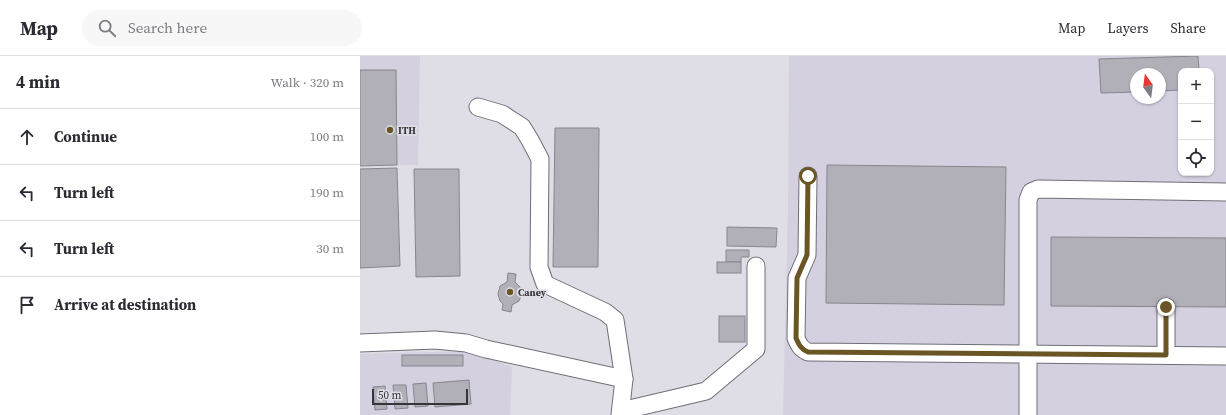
<!DOCTYPE html>
<html lang="en">
<head>
<meta charset="utf-8">
<style>
	:root { --surface:#fff; --page:#f7f7f7; --text:#2b2b33; --muted:#7c7c81; --line:#e1e1e2 }
	body { margin:0; font-family:"Source Serif 4",serif; background:var(--page); color:var(--text) }
	.controls { position:absolute; right:12px; top:12px; display:grid; overflow:hidden; border-radius:8px; box-shadow:0 1px 3px #0004 }
	.controls button { width:36px; height:36px; display:grid; place-items:center; padding:0; border:0; border-bottom:1px solid var(--line); background:var(--surface); color:var(--text); font:20px sans-serif }
	.compass { position:absolute; left:770px; top:12px; width:36px; height:36px; border-radius:50%; background:var(--surface); box-shadow:0 1px 3px #0004; rotate:346deg }
	.scale { position:absolute; left:12px; bottom:10px; width:96px; box-sizing:border-box; padding-left:4px; border:2px solid #363539; border-top:0; font-size:11px; line-height:14px; white-space:nowrap; color:#363539; -webkit-text-stroke:3px #dfdde6; paint-order:stroke }
	.stop { position:absolute; width:12px; height:12px; margin:-9px; border:3px solid #6a5524; border-radius:50%; background:#fff }
	.stop.end { background:#6a5524; border-color:#fff; box-shadow:0 1px 4px #0008 }
	.list { margin:0; padding:0; list-style:none }
	h2 { display:flex; justify-content:space-between; align-items:center; height:52px; margin:0; padding:0 16px; font-size:17px }
	h2 small { font-size:13px; font-weight:400; color:var(--muted) }
	.list li { display:grid; grid-template-columns:26px 1fr auto; gap:12px; align-items:center; box-sizing:border-box; height:56px; padding:0 16px; border-top:1px solid var(--line) }
	.list b { display:block; font-size:15px; white-space:nowrap }
	.list em { font-size:13px; font-style:normal; color:var(--muted) }
	.icon { flex:none; width:22px; height:22px; fill:none; stroke:currentColor; stroke-width:2; stroke-linecap:round; stroke-linejoin:round }
	.map { position:relative; flex:none; width:866px; height:359px; overflow:hidden }
	header { display:flex; align-items:center; gap:24px; box-sizing:border-box; height:56px; padding:0 20px; background:var(--surface); border-bottom:1px solid var(--line) }
	header strong { font-size:19px }
	nav { display:flex; gap:22px; margin-inline-start:auto; font-size:14px }
	.search { width:280px; height:36px; background:var(--page); display:flex; align-items:center; gap:10px; box-sizing:border-box; padding:0 14px; border-radius:22px; color:var(--muted); font-size:15px }
	main { display:flex }
	aside { flex:1; background:var(--surface) }
	.map>svg:first-child { display:block }
</style>
</head>
<body>
<header>
<strong>Map</strong>
<div class="search"><svg class="icon" aria-label="search" viewBox="0 0 24 24"><circle cx="10" cy="10" r="6"/><path d="M15 15l6 6"/></svg>Search here</div>
<nav><a>Map</a><a>Layers</a><a>Share</a></nav>
</header>
<main>
<aside>
<h2>4 min<small>Walk · 320 m</small></h2>
<ul class="list">
<li><svg class="icon" aria-label="ahead" viewBox="0 0 24 24"><path d="M12 20V5M6 11l6-6 6 6"/></svg><div><b>Continue</b></div><em>100 m</em></li>
<li><svg class="icon" aria-label="left" viewBox="0 0 24 24"><path d="M17 20v-9H6M10 6l-5 5 5 5"/></svg><div><b>Turn left</b></div><em>190 m</em></li>
<li><svg class="icon" aria-label="left" viewBox="0 0 24 24"><path d="M17 20v-9H6M10 6l-5 5 5 5"/></svg><div><b>Turn left</b></div><em>30 m</em></li>
<li><svg class="icon" aria-label="arrive" viewBox="0 0 24 24"><path d="M6 21V4h12l-3 4 3 4H6"/></svg><div><b>Arrive at destination</b></div></li>
</ul>
</aside>
<div class="map">
<svg width="866" height="359" viewBox="0 0 866 359">
	<rect width="100%" height="100%" fill="#dfdde6"/>
	<g fill="#d4d0e0" fill-rule="evenodd">
		<path d="M 0,0 L 60,0 L 58,109 L 0,110 Z"/>
		<path d="M 429,0 L 866,0 L 866,359 L 423,359 L 428,155 ZM 821,15 L 851,15 L 851,117 L 821,117 ZM 776,18 L 800,18 L 800,42 L 776,42 Z"/>
		<path d="M 108,295 L 152,311 L 150,359 L 0,359 L 0,298 Z"/>
	</g>
	<g fill="#b1afb7" stroke="#87858d">
		<path d="M 838,0 L 839,15 L 821,15 L 821,34 L 800,35 L 800,18 L 776,18 L 776,36 L 741,37 L 739,3 Z"/>
		<path d="M 0,14 L 36,14 L 37,109 L 0,110 Z"/>
		<path d="M 195,72 L 239,72 L 238,211 L 193,211 Z"/>
		<path d="M 467,109 L 646,111 L 644,249 L 466,247 Z"/>
		<path d="M 37,112 L 40,210 L 0,212 L 0,113 Z"/>
		<path d="M 54,113 L 99,113 L 100,220 L 56,221 Z"/>
		<path d="M 367,171 L 417,172 L 416,191 L 367,190 Z"/>
		<path d="M 691,181 L 866,182 L 866,251 L 691,250 Z"/>
		<path d="M 366,194 L 389,194 L 389,201 L 381,201 L 381,206 L 366,206 Z"/>
		<rect x="357" y="206" width="24" height="11"/>
		<path d="M 148,217 L 156,218 L 155,226 L 160,231 L 162,238 L 159,245 L 152,249 L 151,256 L 142,254 L 143,248 L 140,245 L 138,238 L 140,230 L 147,226 Z"/>
		<rect x="359" y="260" width="26" height="26"/>
		<rect x="42" y="299" width="61" height="11"/>
		<path d="M 109,324 L 111,348 L 75,351 L 73,327 Z"/>
		<path d="M 66,327 L 68,350 L 55,351 L 53,328 Z"/>
		<path d="M 33,329 L 46,329 L 48,352 L 35,353 Z"/>
		<path d="M 25,330 L 27,353 L 15,354 L 13,331 Z"/>
	</g>
	<g fill="none" stroke-linecap="round" stroke-linejoin="round">
		<defs>
			<g id="minor">
				<path d="M 118,51 L 142,58 L 162,71 L 170,84 L 180,103 L 179,211 L 185,228 L 245,256 L 255,264 L 264,323"/>
				<path d="M 448,120 L 447,199 L 437,222 L 436,282 C 439,289 441,293 448,296 L 866,300"/>
				<path d="M 806,251 L 806,299"/>
				<path d="M 0,287 L 75,284 L 106,287 L 126,293 L 264,323 L 260,359"/>
				<path d="M 261,355 L 346,335 L 396,293 L 396,210"/>
				<path d="M 668,359 L 668,144 L 671,136 L 678,133 L 866,136"/>
			</g>
		</defs>
		<use href="#minor" stroke="#706e76" stroke-width="19"/>
		<use href="#minor" stroke="#fff" stroke-width="17"/>
	</g>
	<g fill="none" stroke-linecap="round" stroke-linejoin="round">
		<path stroke="#6a5524" stroke-width="5" d="M 448,120 L 447,199 L 437,222 L 436,282 C 439,289 441,293 448,296 L 806,299 L 806,251"/>
	</g>
	<g fill="#6a5524" stroke="#dfdde6" stroke-width="1.5">
		<circle cx="30" cy="74" r="4"/>
		<circle cx="150" cy="236" r="4"/>
	</g>
	<g text-anchor="middle" dominant-baseline="central" stroke-width="3.5" stroke-linejoin="round" paint-order="stroke">
		<g font-size="10" font-weight="bold" fill="#363539" stroke="#dfdde6" text-anchor="start">
			<text x="38" y="74">ITH</text>
			<text x="158" y="236">Caney</text>
		</g>
	</g>
</svg>
<div class="controls">
<button>+</button>
<button>−</button>
<button><svg class="icon" aria-label="locate" viewBox="0 0 24 24"><circle cx="12" cy="12" r="6"/><path d="M12 2v4M12 18v4M2 12h4M18 12h4"/></svg></button>
</div>
<svg class="compass" viewBox="-18 -18 36 36"><path d="M0-13l5 13h-10z" fill="#e53935"/><path d="M0 13l5-13h-10z" fill="#7c7c81"/></svg>
<div class="scale">50 m</div>
<div class="stop" style="left:448px;top:120px"></div>
<div class="stop end" style="left:806px;top:251px"></div>
</div>
</main>
</body>
</html>
